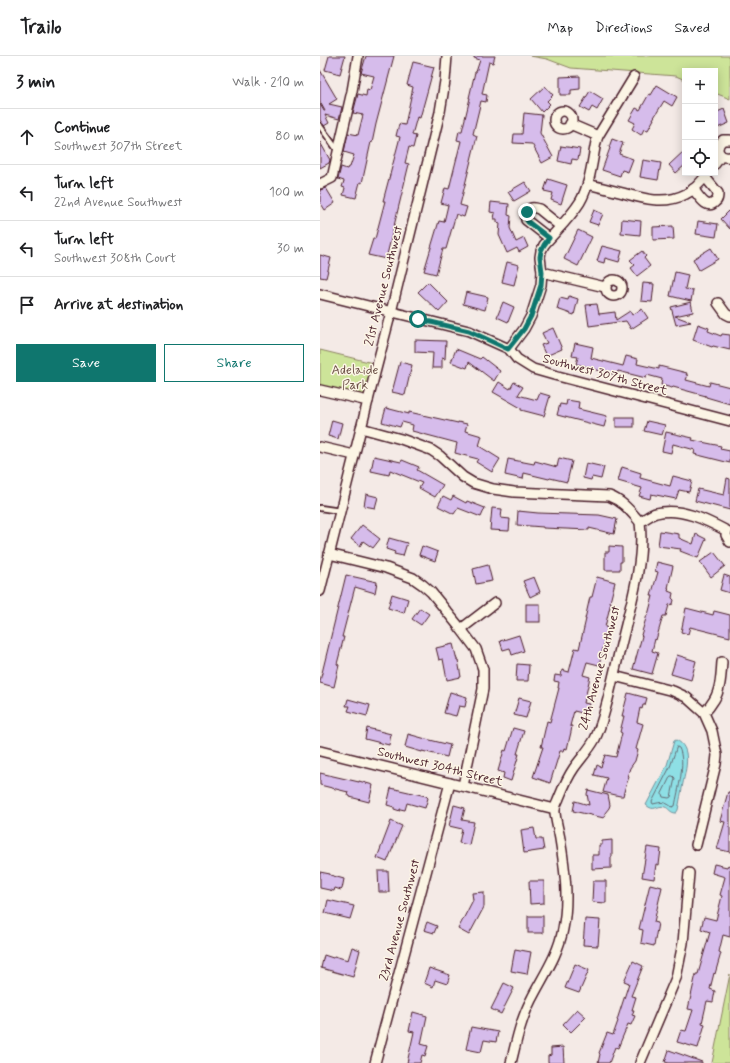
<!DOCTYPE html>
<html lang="en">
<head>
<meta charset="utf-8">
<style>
	:root { --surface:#fff; --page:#f2f2f2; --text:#202124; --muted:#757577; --line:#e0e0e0; --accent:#0f766e }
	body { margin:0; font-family:Mynerve,sans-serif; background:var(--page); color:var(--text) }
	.controls { position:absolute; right:12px; top:12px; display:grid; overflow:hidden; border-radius:0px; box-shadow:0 2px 10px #0003 }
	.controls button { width:36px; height:36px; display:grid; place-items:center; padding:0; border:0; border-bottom:1px solid var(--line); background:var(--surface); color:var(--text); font:20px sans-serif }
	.stop { position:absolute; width:12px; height:12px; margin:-9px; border:3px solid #0f766e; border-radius:50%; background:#fff }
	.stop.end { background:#0f766e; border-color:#fff; box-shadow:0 1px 4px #0008 }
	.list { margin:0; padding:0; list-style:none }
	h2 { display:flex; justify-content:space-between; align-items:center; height:52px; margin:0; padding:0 16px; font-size:17px }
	h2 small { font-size:13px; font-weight:400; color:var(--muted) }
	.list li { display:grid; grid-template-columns:26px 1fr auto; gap:12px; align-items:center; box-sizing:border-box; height:56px; padding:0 16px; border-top:1px solid var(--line) }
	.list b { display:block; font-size:15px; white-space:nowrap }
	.list p { margin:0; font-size:13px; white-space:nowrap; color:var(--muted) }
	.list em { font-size:13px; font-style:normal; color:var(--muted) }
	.actions { display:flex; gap:8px; padding:12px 16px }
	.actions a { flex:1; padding:9px 0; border:1px solid var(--accent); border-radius:0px; text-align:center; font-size:14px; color:var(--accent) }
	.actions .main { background:var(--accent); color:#fff }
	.icon { flex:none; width:22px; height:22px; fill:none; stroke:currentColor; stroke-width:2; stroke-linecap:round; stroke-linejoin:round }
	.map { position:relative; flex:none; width:410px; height:1007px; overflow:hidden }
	header { display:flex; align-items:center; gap:24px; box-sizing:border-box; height:56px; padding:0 20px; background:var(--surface); border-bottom:1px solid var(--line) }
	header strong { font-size:19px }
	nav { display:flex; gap:22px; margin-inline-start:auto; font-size:14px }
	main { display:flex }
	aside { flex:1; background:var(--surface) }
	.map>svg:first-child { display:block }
</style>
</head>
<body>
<header>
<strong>Trailo</strong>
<nav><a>Map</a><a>Directions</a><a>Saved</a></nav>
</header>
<main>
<aside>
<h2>3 min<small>Walk · 210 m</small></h2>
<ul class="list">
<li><svg class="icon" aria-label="ahead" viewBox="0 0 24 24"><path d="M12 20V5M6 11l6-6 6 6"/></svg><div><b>Continue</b><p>Southwest 307th Street</p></div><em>80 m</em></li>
<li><svg class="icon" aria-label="left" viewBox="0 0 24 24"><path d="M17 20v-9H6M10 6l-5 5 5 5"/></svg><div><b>Turn left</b><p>22nd Avenue Southwest</p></div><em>100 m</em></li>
<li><svg class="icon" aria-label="left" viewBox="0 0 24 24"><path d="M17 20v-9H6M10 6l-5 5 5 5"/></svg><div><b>Turn left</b><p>Southwest 308th Court</p></div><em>30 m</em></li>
<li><svg class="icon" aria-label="arrive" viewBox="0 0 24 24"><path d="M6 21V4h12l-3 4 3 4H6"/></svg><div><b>Arrive at destination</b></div></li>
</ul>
<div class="actions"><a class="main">Save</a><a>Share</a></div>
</aside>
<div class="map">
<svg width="410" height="1007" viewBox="0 0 410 1007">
	<rect width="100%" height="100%" fill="#f4eae6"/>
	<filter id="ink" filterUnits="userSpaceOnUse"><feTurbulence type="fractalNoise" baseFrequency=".025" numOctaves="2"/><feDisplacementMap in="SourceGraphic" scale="8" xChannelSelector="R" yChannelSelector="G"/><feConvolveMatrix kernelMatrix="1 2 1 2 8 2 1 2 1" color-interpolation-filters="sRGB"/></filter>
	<g filter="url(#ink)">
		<g fill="#cde499" stroke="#8c8262">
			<path d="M 210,0 L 410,0 L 410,43 L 395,37 L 395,15 L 365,15 L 365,24 L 356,20 L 251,12 L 227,3 Z"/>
			<path d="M 0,294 L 57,308 L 48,343 L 0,331 Z"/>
			<path d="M 410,918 L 410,1007 L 392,1007 Z"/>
		</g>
		<path fill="#8edfe5" stroke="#73929b" d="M 356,684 C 372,691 366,713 363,727 C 361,736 360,745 358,754 L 356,757 C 350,757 349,752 345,751 C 337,748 335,757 326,749 L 347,709 L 354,685 Z"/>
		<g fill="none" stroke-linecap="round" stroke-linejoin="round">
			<g stroke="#656c75" stroke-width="1">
				<path d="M 357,691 L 359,692 C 366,706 358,734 355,750 L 352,751 C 344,745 342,746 333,748 L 332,746 L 350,711 Z"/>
				<path d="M 351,720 L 353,720 L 355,722 L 351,741 L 349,742 L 343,741 L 342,738 Z"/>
			</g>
		</g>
		<g fill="#d6bceb" stroke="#4a1f2b">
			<path d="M 9,0 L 25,0 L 20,18 L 5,14 Z"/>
			<path d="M 46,0 L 74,0 L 56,68 L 52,87 L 51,86 L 42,127 L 40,126 L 36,142 L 23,139 L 25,132 L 22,131 L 24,125 L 18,123 L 21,111 L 27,113 L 28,111 L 30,111 L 34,99 L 24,96 L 28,77 L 38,79 L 43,59 L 33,57 L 38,38 L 46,40 L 47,33 L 50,34 L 54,20 L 41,17 Z"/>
			<path d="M 154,0 L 175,0 L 173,7 L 169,6 L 162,38 L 167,39 L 166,46 L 161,45 L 153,78 L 157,80 L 140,149 L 147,151 L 144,161 L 136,158 L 126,193 L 123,193 L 116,218 L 104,215 L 119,165 L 124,166 L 128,149 L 121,147 L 125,132 L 129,133 L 141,85 L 137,84 L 139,75 L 142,75 L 150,42 L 149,42 L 155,16 L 156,16 L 160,4 L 154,2 Z"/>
			<path d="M 93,6 L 114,11 L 100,62 L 97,61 L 92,79 L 96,80 L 93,92 L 89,91 L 85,107 L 89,108 L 66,203 L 48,199 L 53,183 L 55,183 L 65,145 L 63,145 L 80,81 L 76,80 L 79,68 L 85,69 L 93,31 L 87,29 Z"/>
			<path d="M 0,14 L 17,43 L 9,48 L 22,51 L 19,63 L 5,59 L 9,67 L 4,70 L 0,64 L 0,48 L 4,55 L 5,55 L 0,46 Z"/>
			<path d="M 260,20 L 260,33 L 251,34 L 251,39 L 240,39 L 240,21 Z"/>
			<path d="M 337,29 L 357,41 L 352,50 L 344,45 L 333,63 L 334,63 L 328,74 L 324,73 L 321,79 L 312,73 L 315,67 L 309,64 L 316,52 L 320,54 L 329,38 L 331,39 Z"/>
			<path d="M 225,30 L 233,39 L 227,45 L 230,48 L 222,56 L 211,43 Z"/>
			<path d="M 270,35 L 283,43 L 277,54 L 272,51 L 269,56 L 260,51 Z"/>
			<path d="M 404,53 L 409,67 L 395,73 L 395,57 Z"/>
			<path d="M 204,57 L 222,59 L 220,77 L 233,101 L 222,107 L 212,88 L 193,87 L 194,78 L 202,78 Z"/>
			<path d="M 292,83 L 303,87 L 299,98 L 313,103 L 308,116 L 302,114 L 300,120 L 282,114 L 290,92 L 289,91 Z"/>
			<path d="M 0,86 L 10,104 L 9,107 L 0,112 Z"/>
			<path d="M 241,90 L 260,93 L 258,104 L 252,103 L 251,108 L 238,105 Z"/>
			<path d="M 365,94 L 365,109 L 356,117 L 349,109 Z"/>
			<path d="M 323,104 L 341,107 L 338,124 L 320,121 Z"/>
			<path d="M 228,123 L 247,129 L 241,148 L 231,144 L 233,137 L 224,135 Z"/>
			<path d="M 205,126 L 211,135 L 194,145 L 188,136 Z"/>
			<path d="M 6,132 L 15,147 L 5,154 L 0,146 L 0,134 Z"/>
			<path d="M 171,146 L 189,148 L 188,159 L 191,160 L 190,172 L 196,186 L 204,182 L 208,191 L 199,196 L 197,192 L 187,197 L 179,179 L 180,167 L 177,166 L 177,163 L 174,163 L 175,157 L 170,156 Z"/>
			<path d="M 274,154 L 283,158 L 278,169 L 269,166 Z"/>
			<path d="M 410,154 L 410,173 L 401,163 Z"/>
			<path d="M 302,163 L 321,165 L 320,179 L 301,177 Z"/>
			<path d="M 378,165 L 398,168 L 396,181 L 376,178 Z"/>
			<path d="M 353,170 L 354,183 L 333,184 L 333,171 Z"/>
			<path d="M 258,174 L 272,181 L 258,210 L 244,203 Z"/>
			<path d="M 282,190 L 302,195 L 299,206 L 285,202 L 284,207 L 277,205 Z"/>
			<path d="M 391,192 L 398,203 L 379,214 L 373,203 Z"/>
			<path d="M 322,195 L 326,200 L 324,202 L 330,210 L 317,220 L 311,212 L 315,209 L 310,204 Z"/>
			<path d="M 0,199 L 11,202 L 6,222 L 0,221 Z"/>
			<path d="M 187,206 L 199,209 L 194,229 L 182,226 Z"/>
			<path d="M 355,216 L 368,219 L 365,233 L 373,234 L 371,245 L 350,240 Z"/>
			<path d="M 108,226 L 128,246 L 119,256 L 98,236 Z"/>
			<path d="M 323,227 L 334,228 L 332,246 L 321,245 Z"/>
			<path d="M 146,236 L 168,241 L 165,254 L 143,248 Z"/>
			<path d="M 249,240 L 258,243 L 254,259 L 237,253 L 240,242 L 248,244 Z"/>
			<path d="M 183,246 L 194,251 L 188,266 L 177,261 Z"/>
			<path d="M 371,246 L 373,256 L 355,260 L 371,266 L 356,269 L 351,251 Z"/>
			<path d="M 277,248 L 279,258 L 295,256 L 296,264 L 310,255 L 312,259 L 322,253 L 328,262 L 311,273 L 306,265 L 269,270 L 266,249 Z"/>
			<path d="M 378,268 L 389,272 L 388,275 L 401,280 L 402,278 L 410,279 L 410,294 L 393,290 L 392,291 L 373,284 Z"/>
			<path d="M 233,272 L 242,293 L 226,300 L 221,289 L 227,287 L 222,277 Z"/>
			<path d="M 95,284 L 126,285 L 125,303 L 122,302 L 122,312 L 112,312 L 113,297 L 95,296 Z"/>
			<path d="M 255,287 L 273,291 L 271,302 L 303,310 L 306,300 L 318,303 L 317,308 L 339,313 L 339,310 L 367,317 L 366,319 L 368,319 L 366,324 L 389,330 L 390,326 L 410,331 L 410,348 L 386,341 L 386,340 L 353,331 L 352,332 L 341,329 L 342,323 L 327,319 L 326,322 L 298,315 L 297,319 L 272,313 L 272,312 L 256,308 L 258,301 L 252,300 Z"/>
			<path d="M 136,293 L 160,303 L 162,301 L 180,315 L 174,325 L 149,306 L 147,312 L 131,306 Z"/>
			<path d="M 80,306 L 92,309 L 85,339 L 72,336 Z"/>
			<path d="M 179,326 L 190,333 L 194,326 L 203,331 L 198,339 L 217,344 L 220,337 L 230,340 L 224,360 L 201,354 L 201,352 L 173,336 Z"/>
			<path d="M 247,344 L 259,346 L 258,353 L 287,360 L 284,371 L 237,359 L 240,348 L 246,349 Z"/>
			<path d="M 66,352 L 89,358 L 89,356 L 138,367 L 138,366 L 147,368 L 145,375 L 162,380 L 159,390 L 180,403 L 172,416 L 156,406 L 158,403 L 135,397 L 137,387 L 92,375 L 93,369 L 82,366 L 80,371 L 62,366 Z"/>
			<rect x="296" y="361" width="18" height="10"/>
			<path d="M 12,364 L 22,367 L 18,383 L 8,380 Z"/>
			<path d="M 327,365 L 345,369 L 342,379 L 324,375 Z"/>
			<path d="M 346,376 L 373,382 L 372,384 L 401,390 L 400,393 L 410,395 L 410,407 L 374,398 L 375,394 L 353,388 L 351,397 L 342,395 Z"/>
			<path d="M 54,400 L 81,406 L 82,404 L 99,411 L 97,414 L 123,429 L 115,441 L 99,432 L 102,427 L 70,414 L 69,419 L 51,415 Z"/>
			<path d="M 239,402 L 252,405 L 247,426 L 230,422 L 229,423 L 204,417 L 203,423 L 185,419 L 188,403 L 214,408 L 215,405 L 237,411 Z"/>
			<path d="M 266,407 L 284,411 L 281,423 L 272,421 L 271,424 L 263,422 Z"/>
			<path d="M 302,411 L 321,417 L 320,422 L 350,430 L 353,420 L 372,425 L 369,436 L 359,434 L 356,443 L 331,438 L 330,443 L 319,440 L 322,432 L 298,425 Z"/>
			<path d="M 407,422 L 410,423 L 410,454 L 375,445 L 378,433 L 404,439 Z"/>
			<path d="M 46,438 L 58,441 L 55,452 L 44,450 Z"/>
			<path d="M 123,440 L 131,444 L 133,440 L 146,447 L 147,445 L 165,452 L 161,461 L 138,452 L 134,458 L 118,450 Z"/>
			<path d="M 172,452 L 182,453 L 181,462 L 190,463 L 189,475 L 170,474 Z"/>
			<path d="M 198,455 L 218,457 L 279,459 L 297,463 L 294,478 L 269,472 L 269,474 L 223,472 L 223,471 L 197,469 Z"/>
			<path d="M 42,469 L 60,483 L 53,492 L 43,485 L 40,490 L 31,483 Z"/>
			<path d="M 340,475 L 359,478 L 359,482 L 373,488 L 376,478 L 386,483 L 378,502 L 360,495 L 361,493 L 338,490 Z"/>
			<path d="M 69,482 L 87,487 L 83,500 L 74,498 L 75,496 L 66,493 Z"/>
			<path d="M 102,490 L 118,496 L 115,505 L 99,499 Z"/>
			<path d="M 289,490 L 302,491 L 302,506 L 300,506 L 300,514 L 285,514 L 285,496 L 289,496 Z"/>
			<path d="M 394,496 L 405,510 L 391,521 L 380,506 Z"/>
			<path d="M 337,506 L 353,510 L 348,532 L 349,532 L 348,535 L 353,537 L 352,542 L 354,544 L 353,548 L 349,549 L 346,560 L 343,560 L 336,584 L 335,583 L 332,595 L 338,597 L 332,618 L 313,613 L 322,580 L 321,579 L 327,559 L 328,559 L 333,540 L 331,540 L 338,516 L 335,515 Z"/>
			<path d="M 168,509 L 172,525 L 156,528 L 153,513 Z"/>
			<path d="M 26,519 L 57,526 L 55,537 L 35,531 L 22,581 L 24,581 L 17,608 L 19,609 L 14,631 L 0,627 L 0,625 Z"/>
			<path d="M 404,519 L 410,521 L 410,537 L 400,534 Z"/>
			<path d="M 214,521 L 220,536 L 210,541 L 203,525 Z"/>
			<path d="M 277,521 L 295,526 L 290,546 L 291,546 L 285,571 L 288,572 L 279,609 L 267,606 L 263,619 L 270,621 L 264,647 L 269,648 L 266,658 L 254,655 L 250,670 L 252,670 L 251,676 L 247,693 L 244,692 L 243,695 L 240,695 L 230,727 L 213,721 L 223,691 L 221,691 L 227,665 L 230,666 L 239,632 L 238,632 L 239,626 L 234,625 L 235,619 L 241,620 L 242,614 L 249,616 L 255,592 L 259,593 L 266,563 L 265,563 L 270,541 L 272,541 Z"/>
			<path d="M 72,538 L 88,543 L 84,557 L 68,552 Z"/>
			<rect x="206" y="548" width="14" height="18"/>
			<path d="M 100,552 L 109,558 L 101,569 L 92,563 Z"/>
			<path d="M 366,552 L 393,559 L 394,555 L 410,559 L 410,581 L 370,571 L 368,578 L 361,576 Z"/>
			<path d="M 199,579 L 204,595 L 192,599 L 190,592 L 183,594 L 180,585 Z"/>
			<path d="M 133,588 L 137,604 L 138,604 L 141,621 L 127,624 L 123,603 L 119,604 L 116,592 Z"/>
			<path d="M 357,599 L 376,605 L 371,624 L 351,618 Z"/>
			<path d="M 197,608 L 209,609 L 208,625 L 196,625 Z"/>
			<path d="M 130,636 L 147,641 L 145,651 L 139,650 L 136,660 L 124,657 Z"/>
			<path d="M 308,637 L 327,642 L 325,649 L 323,649 L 322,653 L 320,652 L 317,666 L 323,668 L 316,693 L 318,694 L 315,705 L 310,712 L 308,718 L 309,721 L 305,732 L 303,740 L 300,740 L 283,736 L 287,722 L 274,719 L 277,709 L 281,711 L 285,699 L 296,701 L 302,677 L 300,676 L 304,660 L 302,660 Z"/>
			<path d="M 199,642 L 211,645 L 206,662 L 194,659 Z"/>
			<path d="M 28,643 L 50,649 L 47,660 L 28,655 L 30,650 L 26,650 Z"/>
			<path d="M 47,672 L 71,678 L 69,689 L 45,683 Z"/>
			<path d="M 193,672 L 204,675 L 197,698 L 199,698 L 191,725 L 183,722 L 184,717 L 178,715 L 184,694 L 186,695 Z"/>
			<path d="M 88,678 L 106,683 L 130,689 L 127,701 L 102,695 L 102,696 L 85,691 Z"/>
			<path d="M 0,717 L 39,726 L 39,725 L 53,729 L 49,746 L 30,741 L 30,740 L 27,739 L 28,736 L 0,729 Z"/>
			<path d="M 71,732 L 106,740 L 108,742 L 105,752 L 87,747 L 85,754 L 80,753 L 80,755 L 74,753 L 74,751 L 67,749 Z"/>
			<path d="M 268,734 L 288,739 L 290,749 L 289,752 L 285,757 L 284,762 L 253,755 L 255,745 L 269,749 L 267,738 Z"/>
			<path d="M 408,736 L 410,736 L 410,796 L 397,793 L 405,766 L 400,765 Z"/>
			<path d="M 134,749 L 145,752 L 142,764 L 154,766 L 149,789 L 139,787 L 142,773 L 129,770 Z"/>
			<path d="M 71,765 L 82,770 L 67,806 L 57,802 Z"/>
			<path d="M 214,772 L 216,783 L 222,783 L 224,794 L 204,797 L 201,774 Z"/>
			<path d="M 292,784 L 292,801 L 291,801 L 291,812 L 272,813 L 272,799 L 279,799 L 279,789 L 282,789 L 282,785 Z"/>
			<path d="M 327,791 L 341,793 L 339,809 L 336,808 L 334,823 L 322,821 Z"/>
			<path d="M 394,808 L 407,811 L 408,809 L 410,810 L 410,881 L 403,879 L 399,896 L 401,897 L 395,918 L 394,917 L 390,933 L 395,935 L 393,946 L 387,945 L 382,967 L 385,968 L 378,992 L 357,986 L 361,974 L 366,975 L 373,954 L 368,953 L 376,918 L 378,918 L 390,876 L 381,873 L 384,861 L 396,864 L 402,840 L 400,839 L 405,821 L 392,817 Z"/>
			<path d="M 58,815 L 68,815 L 69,836 L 59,836 Z"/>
			<path d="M 0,816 L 10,818 L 10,819 L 24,823 L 22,833 L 21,834 L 15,832 L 14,835 L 0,832 Z"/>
			<path d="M 209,825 L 224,825 L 224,847 L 210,848 Z"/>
			<path d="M 273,825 L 286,825 L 286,847 L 272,846 Z"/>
			<path d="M 330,828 L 342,831 L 334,866 L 338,867 L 334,890 L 321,887 L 323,874 L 319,873 Z"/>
			<path d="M 164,836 L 164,851 L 149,879 L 138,873 L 153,844 L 152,837 Z"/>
			<path d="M 8,844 L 34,850 L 30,863 L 5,857 Z"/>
			<rect x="208" y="860" width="15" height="17"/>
			<path d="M 265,863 L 280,864 L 278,890 L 263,889 Z"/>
			<path d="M 107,866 L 117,870 L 114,877 L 104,874 Z"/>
			<path d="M 32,891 L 40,894 L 33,921 L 1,912 L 4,899 L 13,902 L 14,900 L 28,904 Z"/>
			<path d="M 195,893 L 211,896 L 207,918 L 191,915 Z"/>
			<path d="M 313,905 L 323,910 L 311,940 L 316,941 L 312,954 L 314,954 L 312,959 L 315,960 L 311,969 L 308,968 L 298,992 L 295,991 L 289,1007 L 278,1007 L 280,998 L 279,997 L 287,977 L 293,979 L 298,965 L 297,964 L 309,927 L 304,925 Z"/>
			<path d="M 255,908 L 269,914 L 259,937 L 245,932 Z"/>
			<path d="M 109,912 L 130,919 L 127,928 L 115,924 L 113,931 L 104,927 Z"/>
			<path d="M 184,927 L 194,932 L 181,958 L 171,953 Z"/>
			<path d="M 257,953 L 266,961 L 251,976 L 243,968 Z"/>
			<path d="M 93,956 L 107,960 L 101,988 L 108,990 L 105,1000 L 102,999 L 100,1007 L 87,1007 L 94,976 L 89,975 Z"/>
			<path d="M 151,971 L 178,976 L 176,986 L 164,984 L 161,996 L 146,993 Z"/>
			<path d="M 243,991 L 244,1007 L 228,1007 L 228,1000 L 231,999 L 231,992 Z"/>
			<path d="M 349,994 L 382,1006 L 382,1007 L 349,1007 L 345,1006 Z"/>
		</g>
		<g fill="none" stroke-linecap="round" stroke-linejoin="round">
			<defs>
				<g id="service">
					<path d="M 0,70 L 18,95"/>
					<path d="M 0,452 L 20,455"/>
				</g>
				<g id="minor">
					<circle cx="243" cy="64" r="9"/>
					<path d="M 250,68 L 278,80"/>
					<path d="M 410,84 L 403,84 C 394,91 398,103 410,101"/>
					<path d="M 395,108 L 401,100"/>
					<path d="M 0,128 L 12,122 L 32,35 L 38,0"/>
					<path d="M 268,128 C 279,131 291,134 303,137 C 324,143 345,149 366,138 C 375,134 382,125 388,117"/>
					<path d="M 373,133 C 378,138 386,155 395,146 C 398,144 398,141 398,137 L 385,121"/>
					<path d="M 229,182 L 206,164 C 205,155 209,149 219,153 L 240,170"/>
					<path d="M 222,216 L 285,231"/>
					<circle cx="294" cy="232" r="8"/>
					<path d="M 0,238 L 149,275 L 189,293 L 197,303 L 213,313 L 234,319 L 410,365"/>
					<path d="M 398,247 L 406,258 L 410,260"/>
					<path d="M 189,293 L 204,273 L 211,260 L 221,229 L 222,216 L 220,201 L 221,195 L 224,189 C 236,175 250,162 260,146 C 270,129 272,106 276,86 L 278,80 L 314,21"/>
					<path d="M 0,334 L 48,345"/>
					<path d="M 41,372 L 81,383 L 111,394 L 120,400 L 143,421 L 153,427 L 173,433 L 194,436 L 289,440 C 303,445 311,456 320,466 C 325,463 331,458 336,457 C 361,451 386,464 407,475"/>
					<path d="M 0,391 L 34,399"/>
					<path d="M 407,475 L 406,479 L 410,486"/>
					<path d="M 9,498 L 66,512 L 93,522 L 103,529 L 111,536 L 141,573 L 156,593 L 163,613 L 163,633 L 143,730"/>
					<path d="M 0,535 L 55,317 L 71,256 L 120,56 L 125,25 L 127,0"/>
					<path d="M 141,573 L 175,547"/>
					<path d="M 294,620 L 353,635 L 366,641 L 376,650 L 384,657 L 392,675 L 397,699 L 396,708 L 376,789"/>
					<path d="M 384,657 C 388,653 391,649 394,644 C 401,633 401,618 402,606"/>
					<path d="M 0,695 L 235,753"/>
					<path d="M 55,1007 L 130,727"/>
					<path d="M 191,1007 C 196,986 201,963 211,944 C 223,920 238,900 243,873 C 249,843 245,813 240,783 C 239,776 234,759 235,753 C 235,750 238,745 239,742 C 243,732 247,722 254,712 C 261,702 269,694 275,683 C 281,671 284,657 288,643 C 292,627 296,610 300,593 C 309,554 325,506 320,466"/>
					<path d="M 320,1007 L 356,922 L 363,887 L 369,817"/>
				</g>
			</defs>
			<use href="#service" stroke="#4a1f2b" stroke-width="8"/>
			<use href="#minor" stroke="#4a1f2b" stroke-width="12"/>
			<use href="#service" stroke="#fcf5e5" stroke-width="4.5"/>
			<use href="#minor" stroke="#fcf5e5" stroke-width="9"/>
		</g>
	</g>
	<g fill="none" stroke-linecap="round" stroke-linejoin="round" filter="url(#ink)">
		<path stroke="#0f766e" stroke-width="5" d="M 98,263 L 149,275 L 188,293 L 204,273 L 211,260 L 221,229 L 222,216 L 220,201 L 221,195 L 224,189 L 229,182 L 208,166 C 205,163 205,160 207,156"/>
	</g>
	<g text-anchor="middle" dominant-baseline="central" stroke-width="3" stroke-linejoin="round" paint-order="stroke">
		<g font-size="13" fill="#4a1f2b" stroke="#fcf5e5">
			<text transform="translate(64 230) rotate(-76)">21st Avenue Southwest</text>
			<text transform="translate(285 319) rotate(15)">Southwest 307th Street</text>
			<text transform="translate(280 612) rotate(-75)">24th Avenue Southwest</text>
			<text transform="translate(120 711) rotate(14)">Southwest 304th Street</text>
			<text transform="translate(80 864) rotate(-75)">23rd Avenue Southwest</text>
		</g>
		<g font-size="13" fill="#6b5046" stroke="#fcf5e5">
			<text x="35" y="314">Adelaide<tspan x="35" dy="15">Park</tspan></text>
		</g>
	</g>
</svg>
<div class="controls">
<button>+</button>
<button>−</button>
<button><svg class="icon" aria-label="locate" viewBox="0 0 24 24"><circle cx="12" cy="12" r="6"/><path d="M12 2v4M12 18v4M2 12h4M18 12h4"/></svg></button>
</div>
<div class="stop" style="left:98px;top:263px"></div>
<div class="stop end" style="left:207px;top:156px"></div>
</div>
</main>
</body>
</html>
